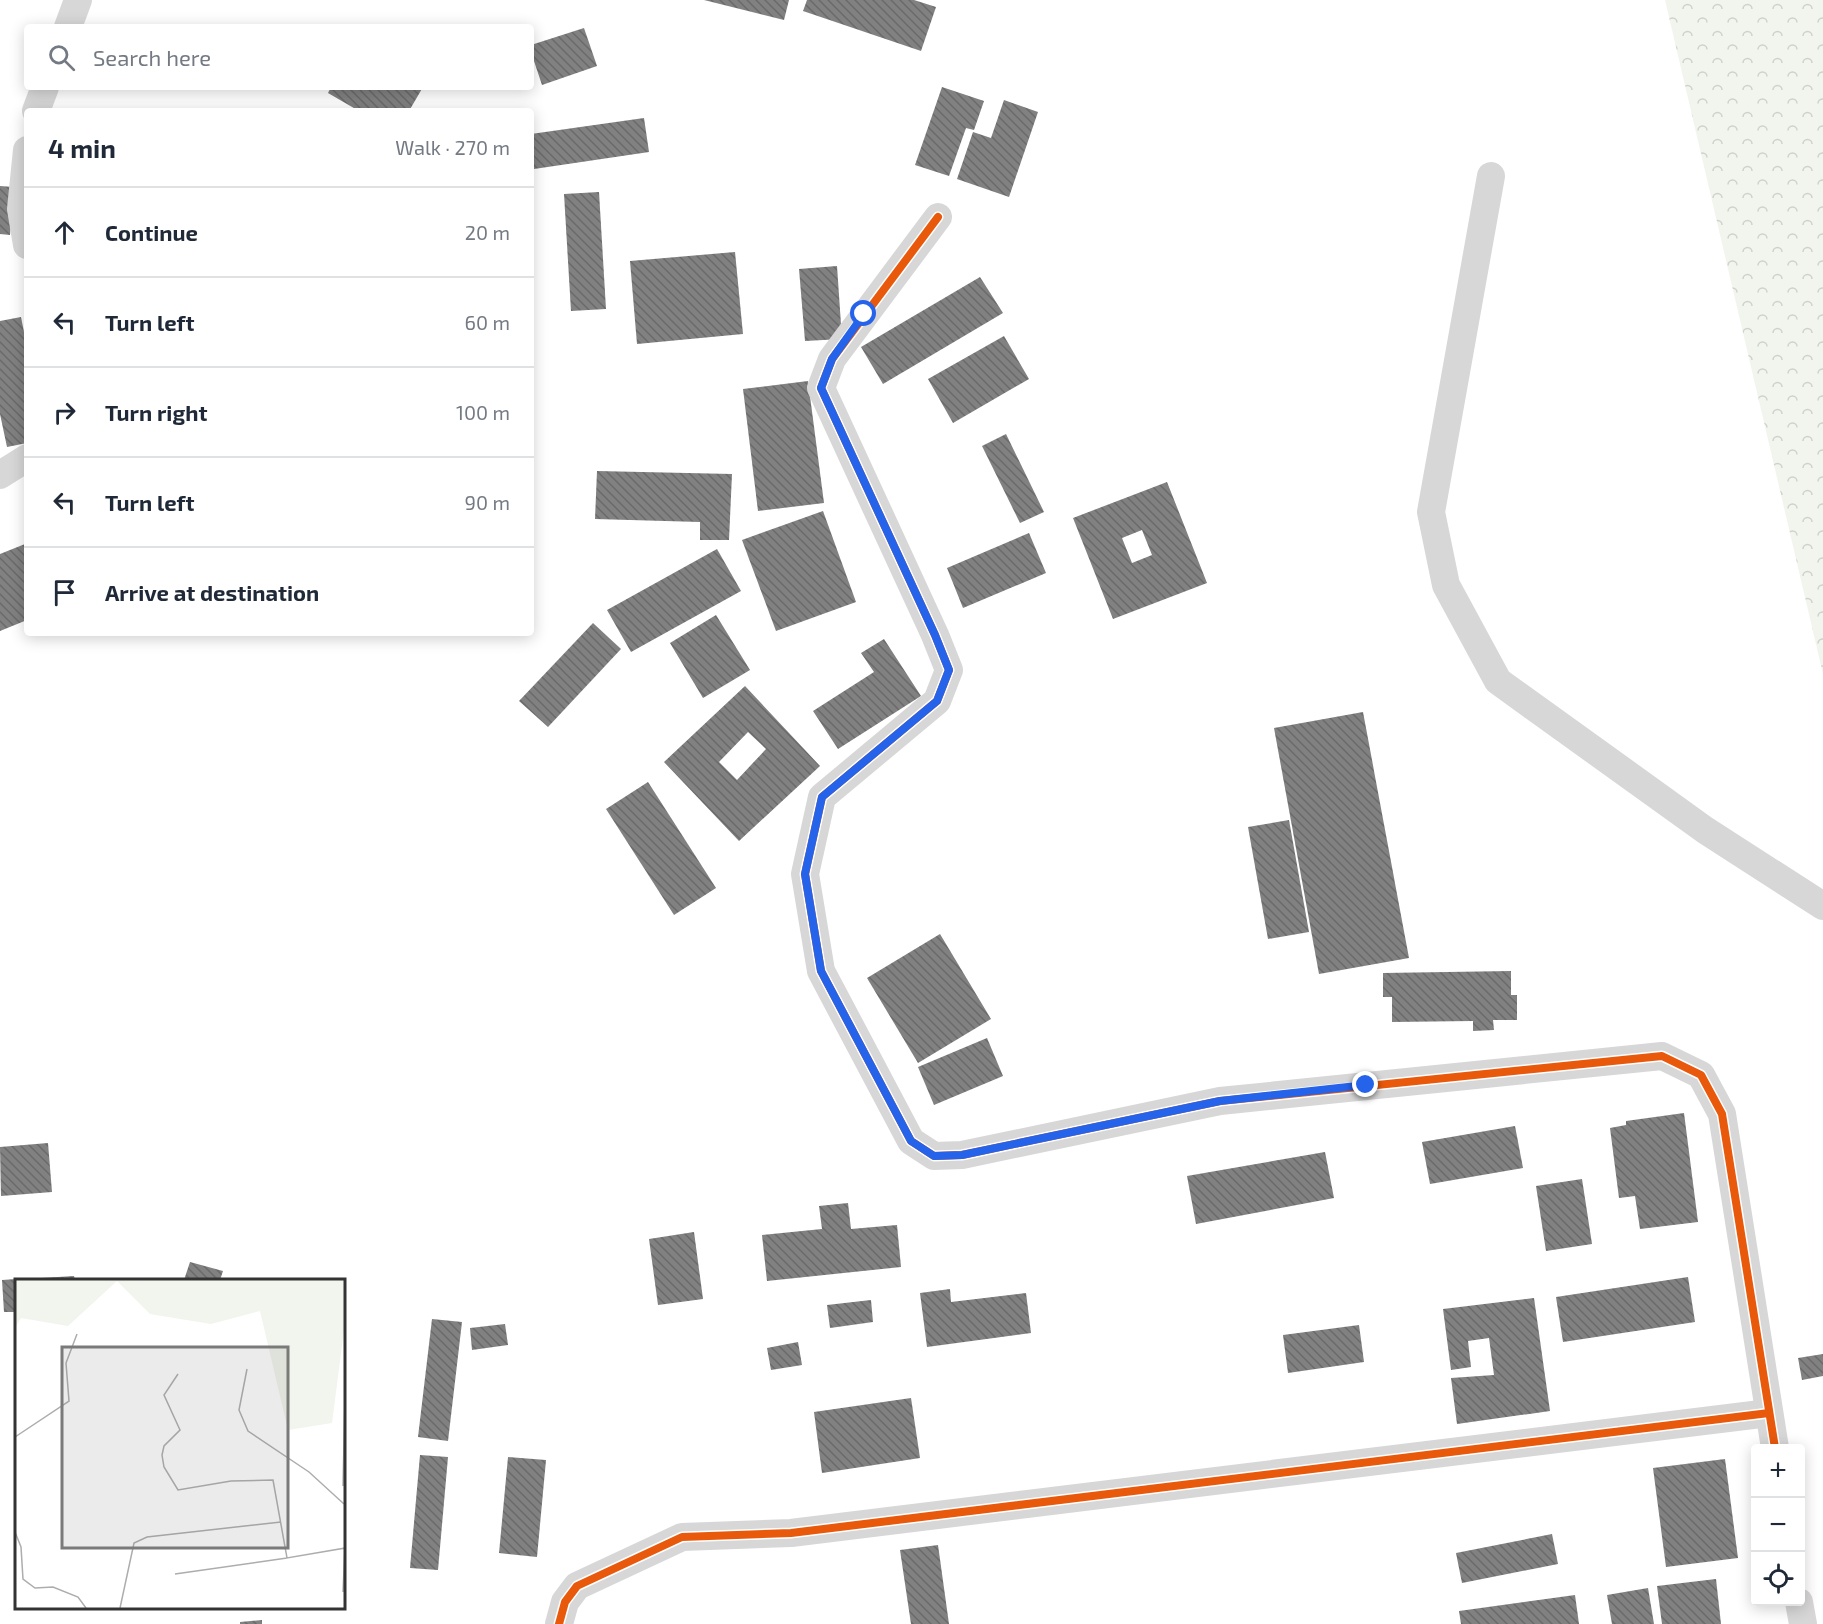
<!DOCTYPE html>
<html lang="en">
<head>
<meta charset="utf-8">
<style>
	:root { --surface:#fff; --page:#f2f2f3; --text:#1f2937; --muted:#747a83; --line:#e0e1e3 }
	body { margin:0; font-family:"Exo 2",sans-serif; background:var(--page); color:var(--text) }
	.controls { position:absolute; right:18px; bottom:18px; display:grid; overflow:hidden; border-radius:6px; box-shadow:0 3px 15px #0003 }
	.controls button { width:54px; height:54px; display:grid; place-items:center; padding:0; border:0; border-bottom:2px solid var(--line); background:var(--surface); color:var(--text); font:30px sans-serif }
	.stop { position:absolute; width:18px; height:18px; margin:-14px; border:4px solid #2563eb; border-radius:50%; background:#fff }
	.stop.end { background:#2563eb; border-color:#fff; box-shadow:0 2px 6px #0008 }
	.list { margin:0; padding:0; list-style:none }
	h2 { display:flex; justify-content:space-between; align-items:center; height:78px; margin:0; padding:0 24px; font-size:26px }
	h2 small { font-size:20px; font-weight:400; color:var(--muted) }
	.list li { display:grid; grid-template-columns:39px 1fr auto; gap:18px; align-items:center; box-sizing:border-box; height:90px; padding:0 24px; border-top:2px solid var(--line) }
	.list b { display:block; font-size:22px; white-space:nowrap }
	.list em { font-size:20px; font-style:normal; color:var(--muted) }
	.icon { flex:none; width:33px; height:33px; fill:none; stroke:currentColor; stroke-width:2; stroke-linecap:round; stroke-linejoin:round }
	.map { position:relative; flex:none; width:1823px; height:1624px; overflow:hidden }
	.search { position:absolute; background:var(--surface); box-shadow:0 3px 15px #0003; left:24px; top:24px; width:510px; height:66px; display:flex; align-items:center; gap:15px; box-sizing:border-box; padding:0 21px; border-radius:6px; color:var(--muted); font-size:22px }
	.panel { position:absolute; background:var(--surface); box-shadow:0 3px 15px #0003; left:24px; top:108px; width:510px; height:528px; border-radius:6px }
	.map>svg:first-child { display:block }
</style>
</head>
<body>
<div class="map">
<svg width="1823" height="1624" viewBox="0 0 1823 1624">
	<defs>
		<pattern id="forest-crowns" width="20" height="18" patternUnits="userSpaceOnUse" patternTransform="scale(1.5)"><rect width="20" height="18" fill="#f1f5ed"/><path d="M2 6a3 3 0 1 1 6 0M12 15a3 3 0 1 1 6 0" fill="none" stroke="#cfd2cc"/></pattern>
		<pattern id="building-back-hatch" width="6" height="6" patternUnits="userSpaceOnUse" patternTransform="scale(1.5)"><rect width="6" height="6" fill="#818181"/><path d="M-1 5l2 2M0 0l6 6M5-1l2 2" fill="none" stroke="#6a6a6a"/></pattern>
	</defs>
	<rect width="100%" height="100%" fill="#fff"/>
	<path fill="url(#forest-crowns)" d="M 1665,0 L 1823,0 L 1823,674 Z"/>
	<g fill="url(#building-back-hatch)" fill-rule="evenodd">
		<path d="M 704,0 L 789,0 L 784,20 Z"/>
		<path d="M 807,0 L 914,0 L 936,7 L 921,51 L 803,11 Z"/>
		<path d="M 584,28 L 597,66 L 542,85 L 531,52 L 531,45 Z"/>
		<path d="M 331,87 L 423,87 L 409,111 L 359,111 L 328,93 Z"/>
		<path d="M 942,87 L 984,101 L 974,130 L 966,128 L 949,176 L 915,165 Z"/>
		<path d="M 1004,100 L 1038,112 L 1009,197 L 957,179 L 973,132 L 991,138 Z"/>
		<path d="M 644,118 L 649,152 L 534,169 L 531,134 Z"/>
		<path d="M 0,186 L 14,187 L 10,235 L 0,234 Z"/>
		<path d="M 599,192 L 606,309 L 571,311 L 564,194 Z"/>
		<path d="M 735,252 L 743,334 L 637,344 L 630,261 Z"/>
		<path d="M 837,266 L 842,339 L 805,341 L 799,269 Z"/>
		<path d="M 980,277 L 1003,313 L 883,384 L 861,347 Z"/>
		<path d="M 21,317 L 27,347 L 27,443 L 7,447 L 0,414 L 0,321 Z"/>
		<path d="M 1004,336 L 1029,379 L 953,423 L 928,379 Z"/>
		<path d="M 808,381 L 824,503 L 758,511 L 743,389 Z"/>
		<path d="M 1006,434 L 1044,512 L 1020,523 L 982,446 Z"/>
		<path d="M 597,471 L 732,474 L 729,540 L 700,540 L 700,522 L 595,519 Z"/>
		<path d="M 1167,482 L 1207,583 L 1113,619 L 1073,518 ZM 1142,530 L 1152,555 L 1132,563 L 1122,538 Z"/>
		<path d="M 823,511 L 856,602 L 776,631 L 742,540 Z"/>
		<path d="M 1029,533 L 1046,573 L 963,608 L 947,568 Z"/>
		<path d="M 25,544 L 27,549 L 27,620 L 0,631 L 0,554 Z"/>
		<path d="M 717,549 L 741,591 L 631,652 L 607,610 Z"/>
		<path d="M 716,615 L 750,670 L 703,698 L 670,643 Z"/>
		<path d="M 593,623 L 621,649 L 548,727 L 519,701 Z"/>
		<path d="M 884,639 L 921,696 L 838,749 L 813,711 L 874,672 L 861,653 Z"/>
		<path d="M 745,686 L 820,766 L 739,841 L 664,762 ZM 748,732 L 766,749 L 737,780 L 719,762 Z"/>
		<path d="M 1363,712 L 1409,958 L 1319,974 L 1274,728 Z"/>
		<path d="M 648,782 L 716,888 L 674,915 L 606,809 Z"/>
		<path d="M 1289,820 L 1309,932 L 1268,939 L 1248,827 Z"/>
		<path d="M 940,934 L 991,1019 L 918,1063 L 867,978 Z"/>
		<path d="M 1511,971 L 1511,995 L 1517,995 L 1517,1020 L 1493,1020 L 1494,1030 L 1473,1031 L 1473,1021 L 1392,1022 L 1392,997 L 1383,997 L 1383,973 Z"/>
		<path d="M 987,1038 L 1003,1076 L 934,1105 L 918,1067 Z"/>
		<path d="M 1684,1113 L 1698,1222 L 1640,1229 L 1635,1196 L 1619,1198 L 1610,1128 L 1626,1125 L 1626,1121 Z"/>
		<path d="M 1515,1126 L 1523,1168 L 1430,1184 L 1422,1142 Z"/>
		<path d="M 48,1143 L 52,1192 L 1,1196 L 0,1147 Z"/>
		<path d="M 1325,1152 L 1334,1198 L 1196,1224 L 1187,1176 Z"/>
		<path d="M 1582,1179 L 1592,1244 L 1546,1251 L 1536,1186 Z"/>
		<path d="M 848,1203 L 851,1229 L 897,1225 L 901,1267 L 767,1281 L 762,1235 L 822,1229 L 819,1206 Z"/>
		<path d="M 694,1232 L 703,1299 L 658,1305 L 649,1239 Z"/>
		<path d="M 190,1262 L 223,1271 L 220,1280 L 184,1280 Z"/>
		<path d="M 74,1276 L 75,1280 L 26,1280 L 26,1279 Z"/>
		<path d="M 1688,1277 L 1695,1322 L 1563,1342 L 1556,1297 Z"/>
		<path d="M 16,1279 L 16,1312 L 4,1312 L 2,1280 Z"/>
		<path d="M 950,1289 L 951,1302 L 1026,1293 L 1031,1333 L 927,1347 L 920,1293 Z"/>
		<path d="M 1534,1298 L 1550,1411 L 1457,1424 L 1451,1378 L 1494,1375 L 1489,1338 L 1468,1341 L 1471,1367 L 1451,1370 L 1443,1309 Z"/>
		<path d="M 871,1300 L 873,1322 L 830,1328 L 827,1305 Z"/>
		<path d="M 432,1319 L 462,1322 L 448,1441 L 418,1437 Z"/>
		<path d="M 505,1324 L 508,1345 L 472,1350 L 470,1328 Z"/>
		<path d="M 1359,1325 L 1364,1362 L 1288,1373 L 1283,1335 Z"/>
		<path d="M 798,1342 L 802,1365 L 771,1370 L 767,1348 Z"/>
		<path d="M 1823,1354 L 1823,1376 L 1802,1380 L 1798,1358 Z"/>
		<path d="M 911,1398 L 920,1458 L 822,1473 L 814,1412 Z"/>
		<path d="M 420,1455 L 448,1457 L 438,1570 L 410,1568 Z"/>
		<path d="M 508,1457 L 546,1460 L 537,1557 L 499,1553 Z"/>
		<path d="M 1725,1459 L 1738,1558 L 1666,1567 L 1653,1468 Z"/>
		<path d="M 1552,1534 L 1558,1564 L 1462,1583 L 1456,1553 Z"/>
		<path d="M 938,1545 L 949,1624 L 911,1624 L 900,1550 Z"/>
		<path d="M 1716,1579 L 1721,1624 L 1662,1624 L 1657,1586 Z"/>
		<path d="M 1648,1588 L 1654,1624 L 1612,1624 L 1607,1595 Z"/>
		<path d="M 1575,1595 L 1579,1624 L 1461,1624 L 1459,1611 Z"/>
		<path d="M 262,1620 L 262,1624 L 240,1624 L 240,1622 Z"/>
	</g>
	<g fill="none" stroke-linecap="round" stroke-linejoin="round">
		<g stroke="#d7d7d7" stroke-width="28">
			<path d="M 68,27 L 78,0"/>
			<path d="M 36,111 L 45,87"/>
			<path d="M 27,150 L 21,209 L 27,245"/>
			<path d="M 1491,176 L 1431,512 L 1446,585 L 1498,681 L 1705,830 L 1823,906"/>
			<path d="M 938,217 L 832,359 L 821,388 L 935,635 L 949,670 L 937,701 L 822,797 L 805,874 L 821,971 L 911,1141 L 934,1156 L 962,1155 L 1220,1101 L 1662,1056 L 1701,1075 L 1722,1114 L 1775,1448"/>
			<path d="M 0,475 L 27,458"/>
			<path d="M 1799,1602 L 1803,1624"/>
			<path d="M 559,1624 L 565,1602 L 577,1586 L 682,1537 L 791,1533 L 1769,1413"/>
		</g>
		<defs>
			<g id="cycleway">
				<path d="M 938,217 L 832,359 L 821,388 L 935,635 L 949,670 L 937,701 L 822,797 L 805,874 L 821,971 L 911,1141 L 934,1156 L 962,1155 L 1220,1101 L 1662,1056 L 1701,1075 L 1722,1114 L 1775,1448"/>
				<path d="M 559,1624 L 565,1602 L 577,1586 L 682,1537 L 791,1533 L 1769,1413"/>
			</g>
		</defs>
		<use href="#cycleway" stroke="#fff" stroke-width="11"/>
		<use href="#cycleway" stroke="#e8590c" stroke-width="8"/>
	</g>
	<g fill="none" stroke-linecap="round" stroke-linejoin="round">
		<path stroke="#2563eb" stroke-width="8" d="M 864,314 L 832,359 L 821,388 L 935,635 L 949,670 L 937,701 L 822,797 L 805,874 L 821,971 L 911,1141 L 934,1156 L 962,1155 L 1220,1101 L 1366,1085"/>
	</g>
	<g transform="translate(15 1279)">
		<rect width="330" height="330" fill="#fff"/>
		<path d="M 0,1 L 330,1 L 330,43 L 317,144 L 273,151 L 245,32 L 196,45 L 135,35 L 102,2 L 53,47 L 6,39 L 0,49 Z" fill="#f1f5ed"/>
		<path fill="none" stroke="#adadad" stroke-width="1.5" d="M 232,90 L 224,131 L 233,152 L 294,193 L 329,225M 163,95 L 149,116 L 165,151 L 149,167 L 147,176 L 149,188 L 163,211 L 216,202 L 258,201 L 272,279 L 330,269 L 330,207M 0,158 L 54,122 L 51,84 L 62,55M 328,207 L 330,118M 0,253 L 6,268 L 8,300 L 20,309 L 38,308 L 63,318 L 71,329M 160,295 L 272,279M 328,313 L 330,269M 105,329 L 119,264 L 132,258 L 266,243"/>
		<path fill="#7a7a7a" fill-opacity="0.15" stroke="#7a7a7a" stroke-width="3" d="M 47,68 L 273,68 L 273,269 L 47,269 Z"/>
		<rect width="330" height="330" fill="none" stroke="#333" stroke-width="3"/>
	</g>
</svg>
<div class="controls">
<button>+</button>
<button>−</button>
<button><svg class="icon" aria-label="locate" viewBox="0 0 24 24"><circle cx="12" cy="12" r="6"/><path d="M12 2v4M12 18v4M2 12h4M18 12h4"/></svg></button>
</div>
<div class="stop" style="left:864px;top:314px"></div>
<div class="stop end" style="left:1366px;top:1085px"></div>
<div class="search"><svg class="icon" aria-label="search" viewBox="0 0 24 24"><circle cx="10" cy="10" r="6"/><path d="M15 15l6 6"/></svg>Search here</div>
<section class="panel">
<h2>4 min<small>Walk · 270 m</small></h2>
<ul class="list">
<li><svg class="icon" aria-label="ahead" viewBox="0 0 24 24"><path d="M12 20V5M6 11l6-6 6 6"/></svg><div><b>Continue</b></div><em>20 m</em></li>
<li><svg class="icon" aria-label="left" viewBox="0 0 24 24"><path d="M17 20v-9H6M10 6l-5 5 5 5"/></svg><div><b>Turn left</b></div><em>60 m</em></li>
<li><svg class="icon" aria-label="right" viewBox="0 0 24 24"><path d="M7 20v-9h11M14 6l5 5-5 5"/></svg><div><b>Turn right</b></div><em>100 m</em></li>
<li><svg class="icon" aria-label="left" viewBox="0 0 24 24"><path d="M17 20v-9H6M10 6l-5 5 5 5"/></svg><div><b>Turn left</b></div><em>90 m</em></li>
<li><svg class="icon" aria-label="arrive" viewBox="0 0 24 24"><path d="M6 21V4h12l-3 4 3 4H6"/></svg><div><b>Arrive at destination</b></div></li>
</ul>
</section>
</div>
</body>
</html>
